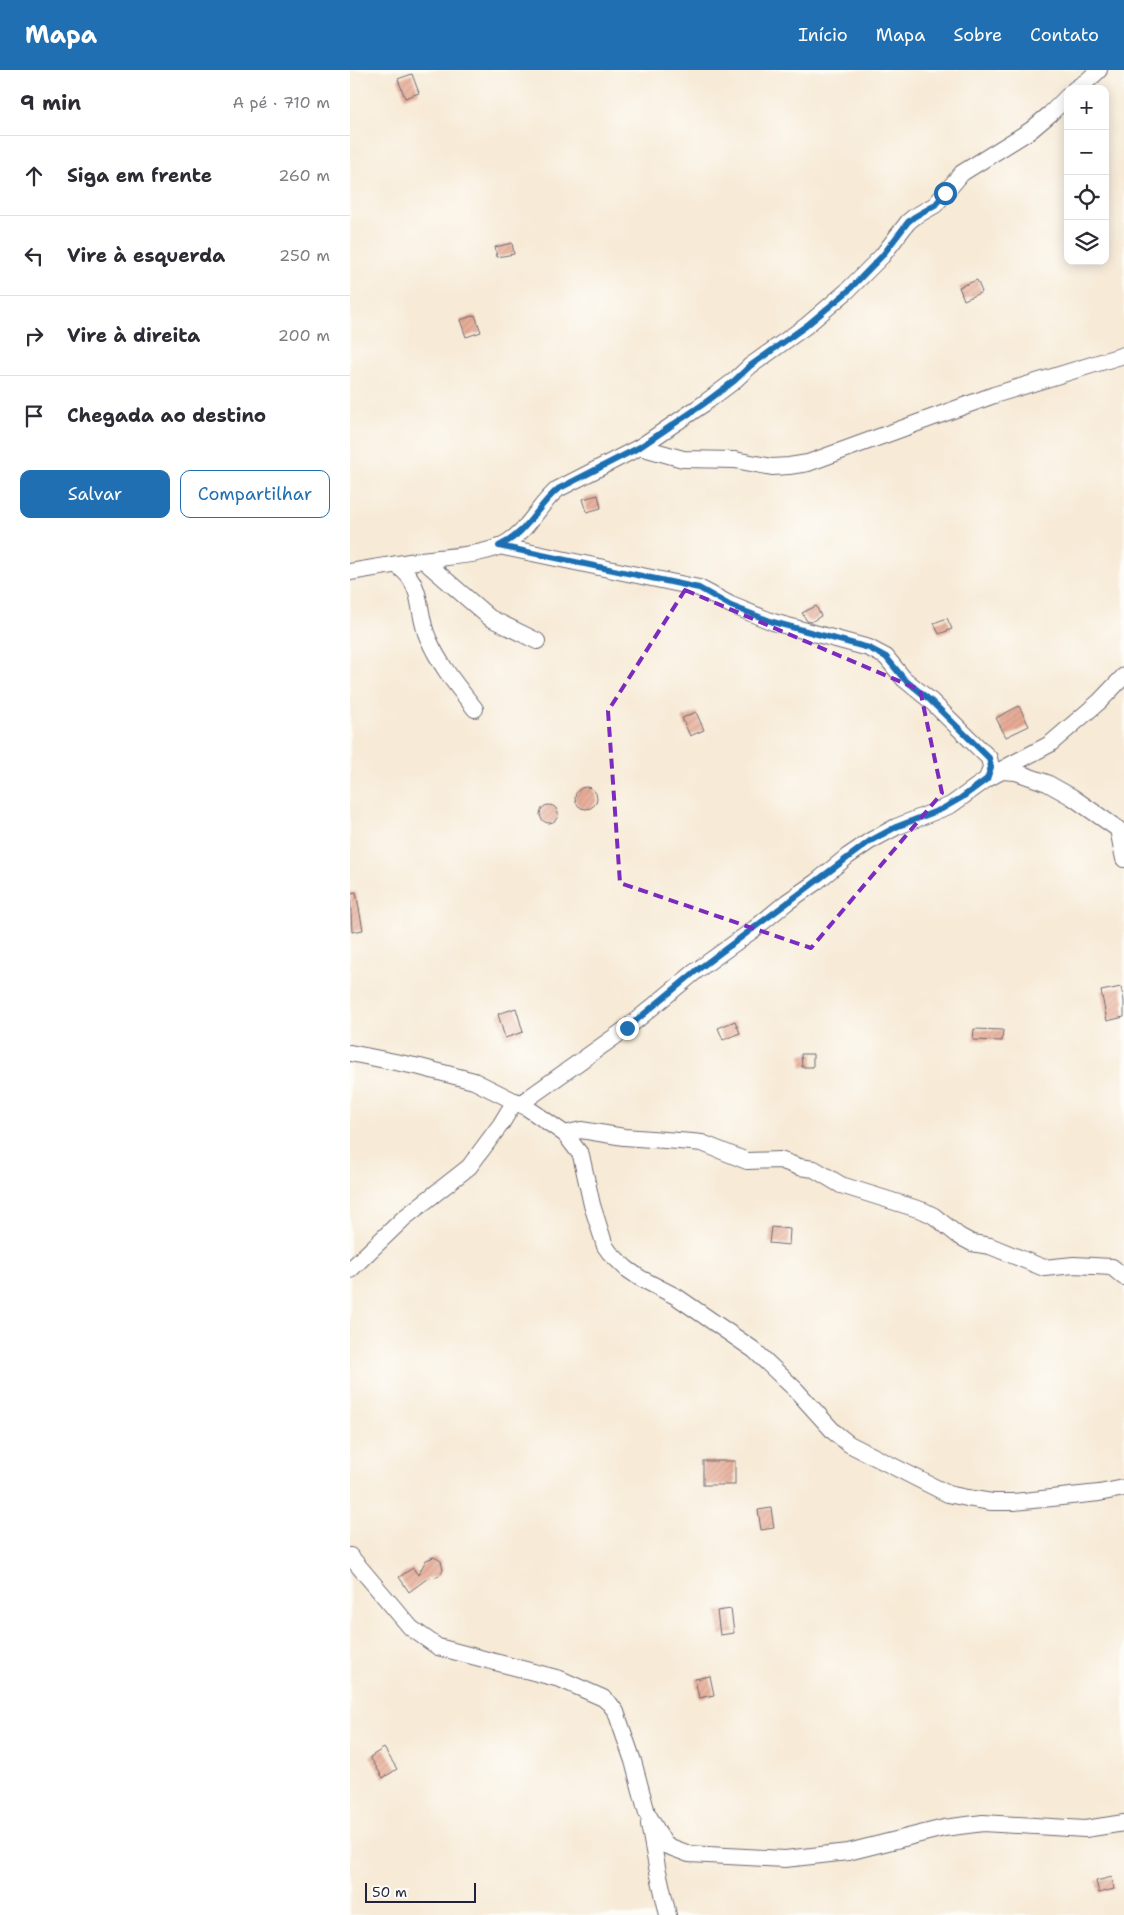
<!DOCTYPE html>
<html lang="pt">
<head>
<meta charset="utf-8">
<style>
	:root { --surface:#fff; --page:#f7f7f7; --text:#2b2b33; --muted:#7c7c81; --line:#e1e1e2; --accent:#1f6fb2 }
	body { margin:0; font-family:"Shantell Sans",sans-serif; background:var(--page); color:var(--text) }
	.controls { position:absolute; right:15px; top:15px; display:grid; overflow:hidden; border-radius:10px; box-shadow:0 2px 12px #0003 }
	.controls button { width:45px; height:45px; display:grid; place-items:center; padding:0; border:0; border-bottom:1px solid var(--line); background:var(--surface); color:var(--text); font:25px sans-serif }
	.scale { position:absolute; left:15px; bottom:12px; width:111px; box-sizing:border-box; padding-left:5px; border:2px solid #22223b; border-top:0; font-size:14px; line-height:18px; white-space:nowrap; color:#22223b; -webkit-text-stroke:4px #fdfcf7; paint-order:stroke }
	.stop { position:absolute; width:15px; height:15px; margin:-11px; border:4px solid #1f6fb2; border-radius:50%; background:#fff }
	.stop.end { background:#1f6fb2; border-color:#fff; box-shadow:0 1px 5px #0008 }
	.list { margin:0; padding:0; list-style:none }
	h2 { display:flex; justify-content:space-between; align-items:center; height:65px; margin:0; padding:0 20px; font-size:21px }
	h2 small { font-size:16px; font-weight:400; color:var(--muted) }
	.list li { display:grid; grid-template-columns:32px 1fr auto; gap:15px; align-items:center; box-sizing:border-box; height:80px; padding:0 20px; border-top:1px solid var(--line) }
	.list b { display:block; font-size:19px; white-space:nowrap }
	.list em { font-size:16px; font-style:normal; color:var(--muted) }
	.actions { display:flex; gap:10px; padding:15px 20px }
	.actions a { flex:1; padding:11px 0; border:1px solid var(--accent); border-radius:10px; text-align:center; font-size:18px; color:var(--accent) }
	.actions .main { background:var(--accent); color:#fff }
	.icon { flex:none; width:28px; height:28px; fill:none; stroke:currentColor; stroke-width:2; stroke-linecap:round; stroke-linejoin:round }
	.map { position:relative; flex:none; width:774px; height:1845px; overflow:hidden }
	header { display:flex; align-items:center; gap:30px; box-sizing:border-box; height:70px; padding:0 25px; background:var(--accent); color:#fff }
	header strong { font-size:24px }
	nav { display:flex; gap:28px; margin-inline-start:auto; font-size:18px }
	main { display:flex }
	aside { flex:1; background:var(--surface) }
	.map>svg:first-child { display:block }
</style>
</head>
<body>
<header>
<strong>Mapa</strong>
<nav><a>Início</a><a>Mapa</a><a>Sobre</a><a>Contato</a></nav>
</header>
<main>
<aside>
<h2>9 min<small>A pé · 710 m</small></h2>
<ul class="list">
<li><svg class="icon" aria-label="ahead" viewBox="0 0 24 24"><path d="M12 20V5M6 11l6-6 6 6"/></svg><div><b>Siga em frente</b></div><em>260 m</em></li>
<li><svg class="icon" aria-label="left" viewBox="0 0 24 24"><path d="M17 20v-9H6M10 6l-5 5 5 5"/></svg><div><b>Vire à esquerda</b></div><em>250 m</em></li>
<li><svg class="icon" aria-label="right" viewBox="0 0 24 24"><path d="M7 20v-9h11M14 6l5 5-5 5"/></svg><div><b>Vire à direita</b></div><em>200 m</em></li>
<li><svg class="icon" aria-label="arrive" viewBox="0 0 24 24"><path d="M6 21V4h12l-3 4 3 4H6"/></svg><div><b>Chegada ao destino</b></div></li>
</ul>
<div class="actions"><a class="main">Salvar</a><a>Compartilhar</a></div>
</aside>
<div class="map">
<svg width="774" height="1845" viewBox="0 0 774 1845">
	<defs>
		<pattern id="building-hatch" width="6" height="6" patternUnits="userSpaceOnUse" patternTransform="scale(1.25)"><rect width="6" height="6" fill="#e7ab95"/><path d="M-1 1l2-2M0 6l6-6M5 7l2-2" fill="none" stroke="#c69381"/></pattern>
	</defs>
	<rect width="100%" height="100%" fill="#fdfcf7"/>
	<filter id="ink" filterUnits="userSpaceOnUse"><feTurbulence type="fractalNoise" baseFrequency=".02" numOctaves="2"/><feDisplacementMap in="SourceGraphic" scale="10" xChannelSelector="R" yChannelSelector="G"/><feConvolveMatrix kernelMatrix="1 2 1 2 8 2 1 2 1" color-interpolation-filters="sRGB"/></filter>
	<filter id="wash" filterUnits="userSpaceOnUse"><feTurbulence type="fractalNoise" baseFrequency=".0096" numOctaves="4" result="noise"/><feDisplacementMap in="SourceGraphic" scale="20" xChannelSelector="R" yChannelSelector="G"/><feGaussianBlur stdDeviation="1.12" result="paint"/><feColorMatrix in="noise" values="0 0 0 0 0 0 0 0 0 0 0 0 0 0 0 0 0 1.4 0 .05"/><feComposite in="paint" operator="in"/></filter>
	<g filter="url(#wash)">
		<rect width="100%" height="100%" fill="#f7ead6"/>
		<g id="blocks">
			<g fill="url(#building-hatch)">
				<path d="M 62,4 L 69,23 L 55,28 L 48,9 Z"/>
				<path d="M 162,173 L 164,184 L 147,187 L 145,177 Z"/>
				<path d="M 627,210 L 632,222 L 614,230 L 609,217 Z"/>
				<path d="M 125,245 L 131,262 L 116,267 L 110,250 Z"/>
				<path d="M 248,425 L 251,438 L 237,442 L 233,429 Z"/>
				<path d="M 466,536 L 471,546 L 461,552 L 457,551 L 452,543 Z"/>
				<path d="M 597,548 L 602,559 L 589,564 L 584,553 Z"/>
				<path d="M 669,636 L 679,656 L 656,667 L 646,648 Z"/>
				<path d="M 346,642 L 354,660 L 340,666 L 332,648 Z"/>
				<circle cx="236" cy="728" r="11"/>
				<circle cx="199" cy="744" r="9"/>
				<path d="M 6,822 L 13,860 L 2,862 L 0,823 Z"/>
				<path d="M 771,917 L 774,931 L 774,947 L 757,951 L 751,921 Z"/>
				<path d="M 166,938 L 173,962 L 155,968 L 148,944 Z"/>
				<path d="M 385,951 L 390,963 L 373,970 L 368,958 Z"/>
				<path d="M 624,959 L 653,960 L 652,971 L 623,970 Z"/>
				<path d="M 451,984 L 463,984 L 463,997 L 452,997 Z"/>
				<path d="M 421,1157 L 440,1159 L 439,1175 L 419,1173 Z"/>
				<rect x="353" y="1391" width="32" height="24"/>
				<path d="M 421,1438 L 424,1458 L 411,1460 L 408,1440 Z"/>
				<path d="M 84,1487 L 91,1491 L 93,1500 L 91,1504 L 87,1507 L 78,1508 L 59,1522 L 49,1507 L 63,1498 L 68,1505 L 76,1490 Z"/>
				<path d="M 381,1539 L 384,1563 L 370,1565 L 367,1541 Z"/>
				<path d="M 360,1606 L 364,1625 L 349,1628 L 345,1609 Z"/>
				<path d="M 34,1678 L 47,1699 L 33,1708 L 20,1687 Z"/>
				<path d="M 762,1807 L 764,1819 L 749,1823 L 746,1811 Z"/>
			</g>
		</g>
	</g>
	<g filter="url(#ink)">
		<use href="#blocks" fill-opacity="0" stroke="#6d6871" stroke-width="1"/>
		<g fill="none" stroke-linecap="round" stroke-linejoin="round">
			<defs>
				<g id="minor">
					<path d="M 725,19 L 737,11 L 749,0"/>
					<path d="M 290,377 L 352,335 L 384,311 L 400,296 L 456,256 L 497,221 L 532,186 L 558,152 L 564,147 L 585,135 L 612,103 L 681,60 L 700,44 L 718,26"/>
					<path d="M 149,476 L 349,518 L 381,535 L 423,552 L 519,578 L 536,587 L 554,609 L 581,631 L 639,688 L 641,697 L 637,709"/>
					<path d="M 73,490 L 140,548 L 187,571"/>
					<path d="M 47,495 C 51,499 57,503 60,508 C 72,525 69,549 78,568 C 89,594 107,616 125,639"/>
					<path d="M 0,502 C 24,498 48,494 72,490 C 98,486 136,486 158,472 C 180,458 189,434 208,419 L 290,377 L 333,389 L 385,390 L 422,397 L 439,396 L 458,393 L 644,325 L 774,285"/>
					<path d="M 651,700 L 700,674 L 750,631 L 774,606"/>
					<path d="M 0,983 L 70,997 L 124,1011 L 176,1037 L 215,1064 L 231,1085 L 242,1135 L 255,1176 L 260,1183 L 277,1199 L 290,1208 L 327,1227 L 404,1280 L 446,1320 L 484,1362 L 499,1374 L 598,1424 L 617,1428 L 642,1432 L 664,1432 L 749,1423 L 774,1418"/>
					<path d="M 170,1034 L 277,958 L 346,901 L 403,860 L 437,832 L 466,812 L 498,786 L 520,771 L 546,757 L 601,735 L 637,709 L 652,701 L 666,702 L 697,713 L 722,727 L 768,759 L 774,789"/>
					<path d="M 215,1064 L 231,1060 L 274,1067 L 342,1072 L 352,1073 L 397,1091 L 430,1090 L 449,1097 L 464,1099 L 491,1115 L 574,1141 L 584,1146 L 609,1166 L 622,1173 L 640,1176 L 694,1198 L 724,1195 L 762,1197 L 774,1207"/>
					<path d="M 0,1200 L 54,1148 L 119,1097 L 151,1054 L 165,1031"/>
					<path d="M 0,1486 L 61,1558 L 88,1577 L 210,1609 L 253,1628 L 260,1634 L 266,1642 L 283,1691 L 297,1743 L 315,1775 L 339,1784 L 435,1789 L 498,1782 L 594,1758 L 633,1753 L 735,1759 L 774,1753"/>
					<path d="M 299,1754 L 307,1797 L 318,1845"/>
				</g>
			</defs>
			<use href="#minor" stroke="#6d6871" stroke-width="18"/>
			<use href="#minor" stroke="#fff" stroke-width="16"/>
		</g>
	</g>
	<g fill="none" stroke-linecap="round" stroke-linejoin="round" filter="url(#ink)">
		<path stroke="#1f6fb2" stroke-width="6" d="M 277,958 L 346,901 L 520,771 L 546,757 L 592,739 L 611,728 L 637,709 L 641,697 L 639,688 L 581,631 L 554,609 L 536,587 L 519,578 L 423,552 L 381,536 L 349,518 L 149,476 C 179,462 185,438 208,419 L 290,377 L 352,335 L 384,311 L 400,296 L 456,256 L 497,222 L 532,186 L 558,152 L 564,147 L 585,135 L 595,123"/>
	</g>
	<path fill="none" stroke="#7b2cbf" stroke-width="4" stroke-dasharray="10 6" stroke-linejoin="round" d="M 335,520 L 570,620 L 592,723 L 461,878 L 270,813 L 258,641 Z"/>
</svg>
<div class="controls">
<button>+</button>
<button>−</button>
<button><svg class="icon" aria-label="locate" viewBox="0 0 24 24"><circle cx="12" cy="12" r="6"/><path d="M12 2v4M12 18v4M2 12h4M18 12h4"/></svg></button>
<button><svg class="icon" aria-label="layers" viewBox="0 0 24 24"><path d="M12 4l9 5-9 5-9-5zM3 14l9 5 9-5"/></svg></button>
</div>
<div class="scale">50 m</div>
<div class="stop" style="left:595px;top:123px"></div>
<div class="stop end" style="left:277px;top:958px"></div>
</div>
</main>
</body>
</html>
